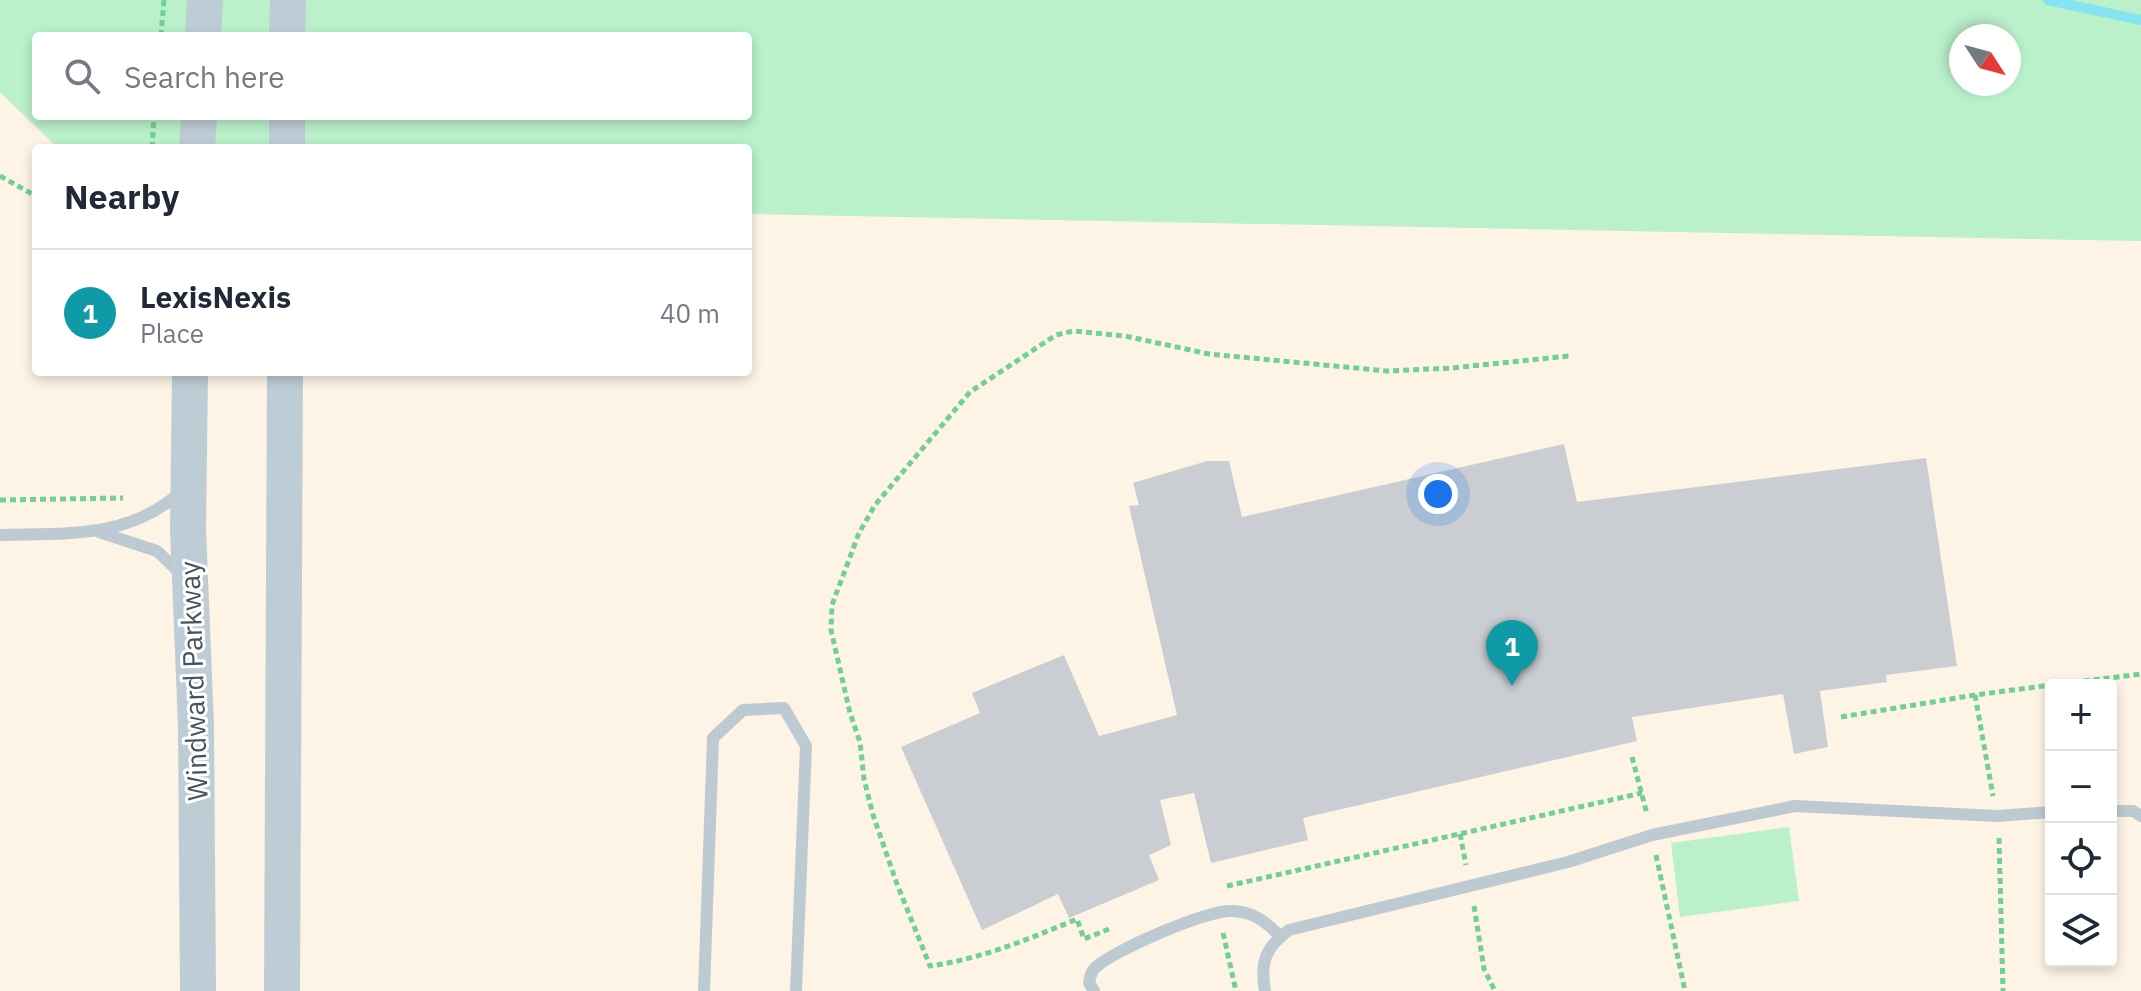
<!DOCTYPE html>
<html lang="en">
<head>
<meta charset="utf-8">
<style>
	:root { --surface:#fff; --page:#f6f6f7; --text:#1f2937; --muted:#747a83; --line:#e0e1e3; --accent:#ea580c }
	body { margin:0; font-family:"IBM Plex Sans",sans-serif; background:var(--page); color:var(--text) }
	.controls { position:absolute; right:24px; bottom:24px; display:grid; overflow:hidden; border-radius:8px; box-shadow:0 4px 12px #0003 }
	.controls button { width:72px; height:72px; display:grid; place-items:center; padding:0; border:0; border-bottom:2px solid var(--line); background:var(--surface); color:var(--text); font:40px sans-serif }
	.compass { position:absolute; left:1949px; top:24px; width:72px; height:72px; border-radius:50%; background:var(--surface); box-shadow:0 4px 12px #0003; rotate:126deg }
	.you { position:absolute; left:1438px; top:494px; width:28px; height:28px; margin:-20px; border:6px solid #fff; border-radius:50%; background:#1a73e8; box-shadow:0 0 0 12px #1a73e833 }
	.badge { display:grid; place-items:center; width:52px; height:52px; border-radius:50%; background:var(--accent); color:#fff; font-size:26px; font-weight:700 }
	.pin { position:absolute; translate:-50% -66px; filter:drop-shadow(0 2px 4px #0008) }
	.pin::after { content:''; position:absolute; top:42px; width:28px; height:24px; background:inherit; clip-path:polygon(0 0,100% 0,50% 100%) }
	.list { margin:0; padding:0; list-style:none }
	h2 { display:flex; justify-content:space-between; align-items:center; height:104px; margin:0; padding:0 32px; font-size:34px }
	h2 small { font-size:26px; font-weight:400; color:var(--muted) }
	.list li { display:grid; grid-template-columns:52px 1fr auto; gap:24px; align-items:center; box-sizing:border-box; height:128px; padding:0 32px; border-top:2px solid var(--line) }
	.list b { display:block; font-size:30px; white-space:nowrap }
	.list p { margin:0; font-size:26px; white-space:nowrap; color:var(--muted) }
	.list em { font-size:26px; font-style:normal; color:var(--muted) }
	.icon { flex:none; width:44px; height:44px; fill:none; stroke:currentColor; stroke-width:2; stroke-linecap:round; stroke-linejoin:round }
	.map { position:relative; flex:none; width:2141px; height:991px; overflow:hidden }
	.search { position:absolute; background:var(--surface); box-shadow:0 4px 12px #0003; left:32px; top:32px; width:720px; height:88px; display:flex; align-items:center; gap:20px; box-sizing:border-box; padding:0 28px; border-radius:8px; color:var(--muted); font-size:30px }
	.panel { position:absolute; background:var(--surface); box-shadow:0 4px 12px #0003; left:32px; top:144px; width:720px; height:232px; border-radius:8px }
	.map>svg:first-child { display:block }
</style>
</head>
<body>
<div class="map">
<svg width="2141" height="991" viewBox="0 0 2141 991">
	<rect width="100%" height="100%" fill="#f1eeee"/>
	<path fill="#fdf4e6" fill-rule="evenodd" d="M 0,92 L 58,148 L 36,148 L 36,372 L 748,372 L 748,214 L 2141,241 L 2141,991 L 0,991 ZM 2051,685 L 2111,685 L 2111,961 L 2051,961 Z"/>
	<g fill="#baf1ca" fill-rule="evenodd">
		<path d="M 0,0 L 2141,0 L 2141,241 L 748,214 L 748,148 L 58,148 L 0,92 ZM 36,36 L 748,36 L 748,116 L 36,116 ZM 1961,36 L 2009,36 L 2009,84 L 1961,84 Z"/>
		<path d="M 1789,827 L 1799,901 L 1680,917 L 1671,843 Z"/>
	</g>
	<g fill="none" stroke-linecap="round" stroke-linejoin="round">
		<path stroke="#85e4f0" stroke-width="10" d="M 2048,0 L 2141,20"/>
	</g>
	<path fill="#caced3" d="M 1564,444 L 1577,502 L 1926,458 L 1957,666 L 1886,675 L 1887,682 L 1820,691 L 1828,747 L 1794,754 L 1783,694 L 1632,717 L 1637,741 L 1303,818 L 1308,840 L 1211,863 L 1194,793 L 1160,800 L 1171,845 L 1149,855 L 1159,880 L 1069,918 L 1058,894 L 982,930 L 901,747 L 980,713 L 972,693 L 1064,655 L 1099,736 L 1177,715 L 1129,506 L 1139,505 L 1133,483 L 1207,461 L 1229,461 L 1242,517 Z"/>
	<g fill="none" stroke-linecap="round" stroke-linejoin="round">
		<g stroke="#70d097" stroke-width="5" stroke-dasharray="6 4" stroke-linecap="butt">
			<path d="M 161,36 L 164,0"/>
			<path d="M 152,148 L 154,116"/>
			<path d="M 0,176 L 36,196"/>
			<path d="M 0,500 L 123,498"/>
			<path d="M 2054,685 L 2141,674"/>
			<path d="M 1975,695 L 1993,796"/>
			<path d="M 1841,717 L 1975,695 L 2051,685"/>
			<path d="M 1632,757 L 1647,814"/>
			<path d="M 1460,834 L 1466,865"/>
			<path d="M 1999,838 L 2003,991"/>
			<path d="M 1656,855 L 1685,991"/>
			<path d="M 1227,886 L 1642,793"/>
			<path d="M 1474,906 L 1484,969 L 1495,991"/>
			<path d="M 1109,929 L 1084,939 L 1077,919 C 1029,939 981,959 930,966 L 897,884 L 873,815 L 864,779 L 860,742 L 850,713 L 831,630 L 832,605 L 859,533 L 875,505 L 970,392 L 1056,335 L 1073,331 L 1125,336 L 1209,354 L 1387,371 L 1452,368 L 1569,356"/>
			<path d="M 1223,933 L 1236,991"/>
		</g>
		<g stroke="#becad1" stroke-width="12">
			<path d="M 99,532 L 157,551 L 180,573"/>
			<path d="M 0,535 C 67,533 129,539 182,491"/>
			<path d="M 2111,811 L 2133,811 L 2141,816"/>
			<path d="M 704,991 L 713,738 L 743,710 L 784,708 L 806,746 L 796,991"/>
			<path d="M 1094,991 L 1089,983 C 1090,977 1091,971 1096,967 C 1115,950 1208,909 1233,911 C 1254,912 1266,922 1280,936"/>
			<path d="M 1265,991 C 1260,962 1265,948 1289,930 L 1568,862 L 1652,835 L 1795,806 L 1997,816 L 2051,812"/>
		</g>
		<g stroke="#beccd6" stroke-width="36">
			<path d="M 203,36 L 205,0"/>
			<path d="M 287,36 L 288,0"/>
			<path d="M 197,148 L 199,116"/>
			<path d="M 287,148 L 287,116"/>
			<path d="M 190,372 L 188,529 L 196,726 L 198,991"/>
			<path d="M 282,991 L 285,372"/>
		</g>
	</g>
	<g text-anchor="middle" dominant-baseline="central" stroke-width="6" stroke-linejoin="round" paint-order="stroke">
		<g font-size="28" fill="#45545c" stroke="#fff">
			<text transform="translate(193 681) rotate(-92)">Windward Parkway</text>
		</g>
	</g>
</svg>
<div class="controls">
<button>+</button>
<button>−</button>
<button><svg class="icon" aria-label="locate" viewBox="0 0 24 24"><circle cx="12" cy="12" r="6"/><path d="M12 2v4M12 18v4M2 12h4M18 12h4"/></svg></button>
<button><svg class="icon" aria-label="layers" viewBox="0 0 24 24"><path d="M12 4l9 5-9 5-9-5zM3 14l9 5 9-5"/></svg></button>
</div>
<svg class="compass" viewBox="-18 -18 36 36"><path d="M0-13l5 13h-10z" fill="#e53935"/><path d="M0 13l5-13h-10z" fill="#747a83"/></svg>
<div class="you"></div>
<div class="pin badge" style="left:1512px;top:686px;background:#0f9aa8">1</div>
<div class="search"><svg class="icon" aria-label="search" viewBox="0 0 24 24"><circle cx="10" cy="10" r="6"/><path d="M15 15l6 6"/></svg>Search here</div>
<section class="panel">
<h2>Nearby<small></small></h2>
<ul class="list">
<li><span class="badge" style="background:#0f9aa8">1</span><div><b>LexisNexis</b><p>Place</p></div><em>40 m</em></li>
</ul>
</section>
</div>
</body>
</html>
